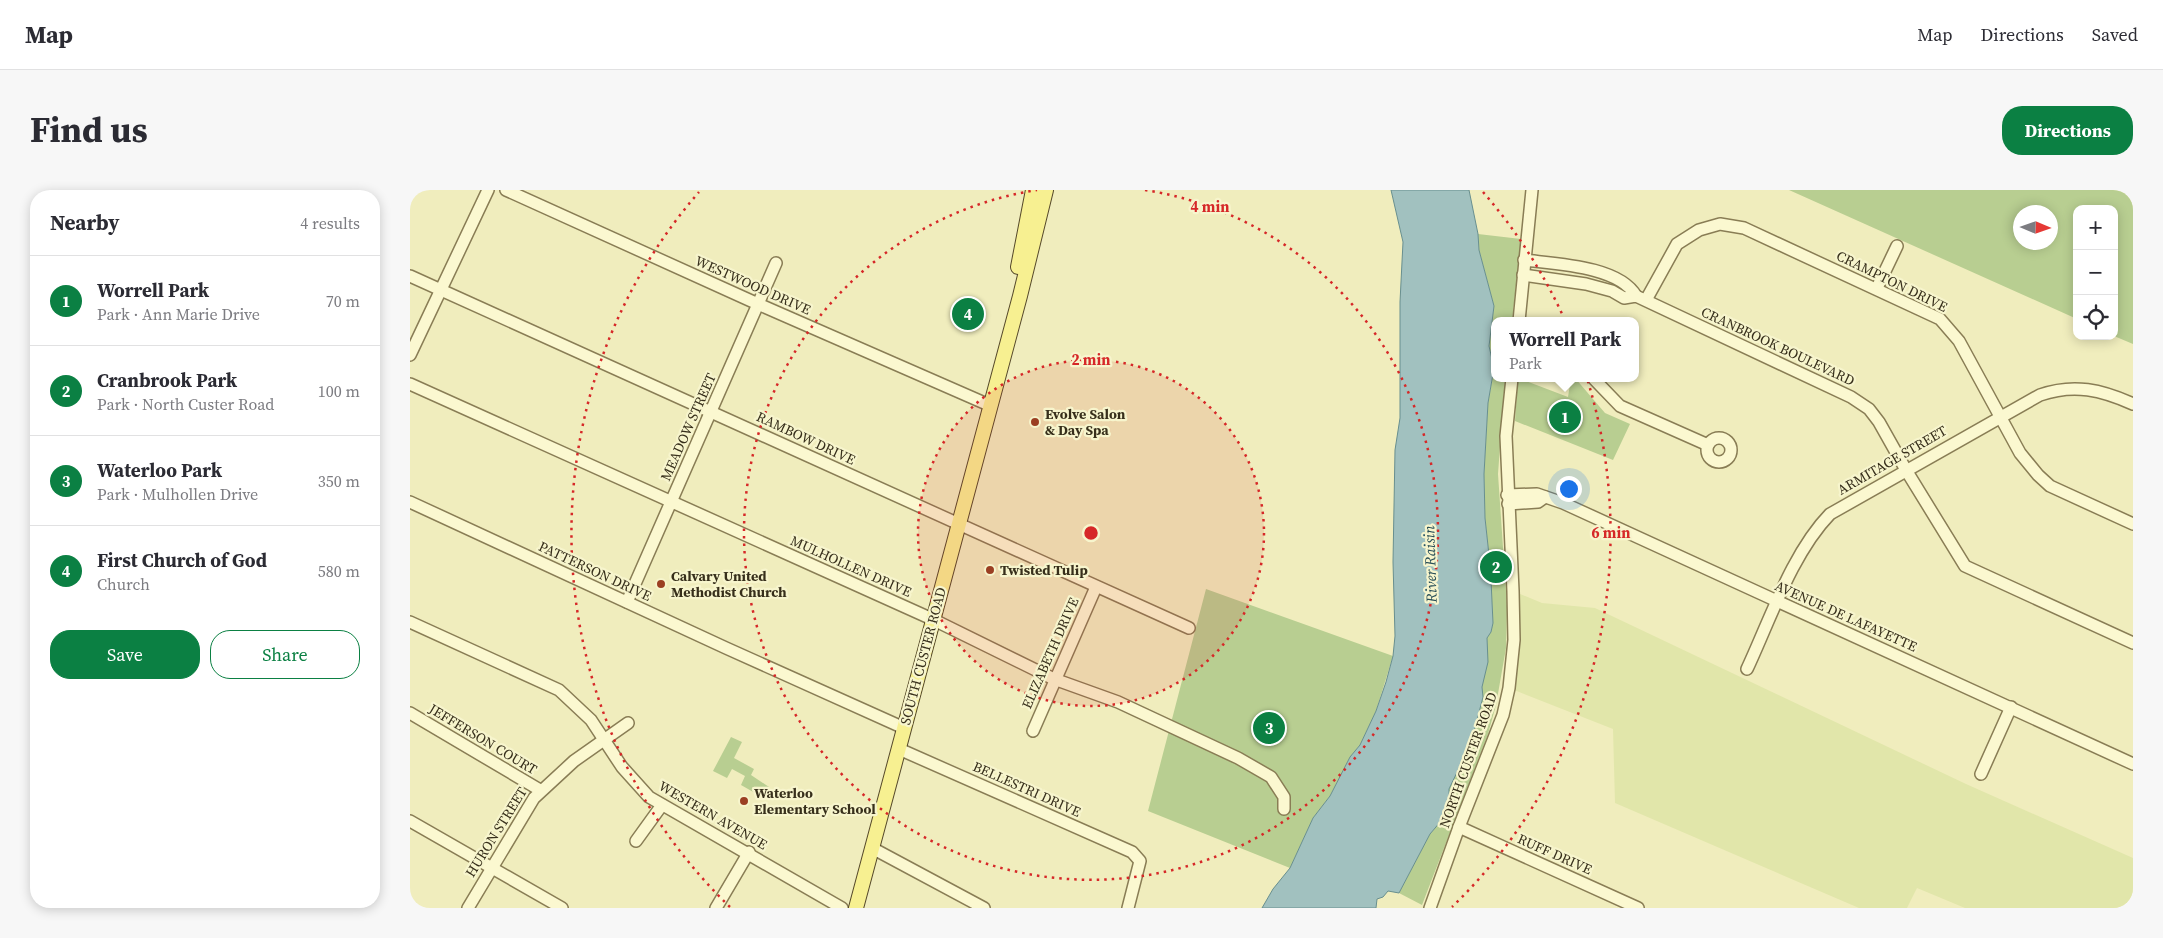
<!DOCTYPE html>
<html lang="en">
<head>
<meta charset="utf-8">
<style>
	:root { --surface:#fff; --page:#f7f7f7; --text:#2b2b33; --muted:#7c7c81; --line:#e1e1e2; --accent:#0b8043 }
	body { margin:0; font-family:"Source Serif 4",serif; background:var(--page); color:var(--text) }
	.controls { position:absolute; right:15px; top:15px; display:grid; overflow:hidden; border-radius:10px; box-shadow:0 2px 12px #0003 }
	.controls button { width:45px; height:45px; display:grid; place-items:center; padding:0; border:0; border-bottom:1px solid var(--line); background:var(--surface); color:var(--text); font:25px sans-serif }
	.compass { position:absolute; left:1603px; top:15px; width:45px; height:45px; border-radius:50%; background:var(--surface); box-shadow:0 2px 12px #0003; rotate:92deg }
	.you { position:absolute; left:1158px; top:298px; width:18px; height:18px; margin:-12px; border:4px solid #fff; border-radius:50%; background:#1a73e8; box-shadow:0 0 0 8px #1a73e833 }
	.badge { display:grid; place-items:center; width:32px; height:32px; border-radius:50%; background:var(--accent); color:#fff; font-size:16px; font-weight:700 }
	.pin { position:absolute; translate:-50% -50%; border:2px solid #fff; box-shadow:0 1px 5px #0006 }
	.popup { position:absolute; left:1081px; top:127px; width:148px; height:65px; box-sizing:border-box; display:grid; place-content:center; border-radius:10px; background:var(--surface); filter:drop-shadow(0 1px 4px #0005); font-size:16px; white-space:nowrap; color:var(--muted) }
	.popup b { font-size:19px; color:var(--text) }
	.popup::after { content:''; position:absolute; left:50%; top:100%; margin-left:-10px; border:10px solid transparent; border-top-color:var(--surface) }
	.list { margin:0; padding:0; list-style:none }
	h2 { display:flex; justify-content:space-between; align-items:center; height:65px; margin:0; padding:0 20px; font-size:21px }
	h2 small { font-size:16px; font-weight:400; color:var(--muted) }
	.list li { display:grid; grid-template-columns:32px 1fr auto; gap:15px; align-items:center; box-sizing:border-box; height:90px; padding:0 20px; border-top:1px solid var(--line) }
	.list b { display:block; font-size:19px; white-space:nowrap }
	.list p { margin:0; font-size:16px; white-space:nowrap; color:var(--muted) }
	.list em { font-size:16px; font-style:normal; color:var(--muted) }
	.actions { display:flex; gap:10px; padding:15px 20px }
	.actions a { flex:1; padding:11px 0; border:1px solid var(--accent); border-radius:20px; text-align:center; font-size:18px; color:var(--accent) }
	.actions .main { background:var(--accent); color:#fff }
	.icon { flex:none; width:28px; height:28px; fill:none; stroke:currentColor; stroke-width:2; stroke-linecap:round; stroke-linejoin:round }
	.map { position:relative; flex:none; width:1723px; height:718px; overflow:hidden; border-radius:20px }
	header { display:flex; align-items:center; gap:30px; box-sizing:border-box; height:70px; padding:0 25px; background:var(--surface); border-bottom:1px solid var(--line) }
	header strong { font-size:24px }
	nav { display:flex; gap:28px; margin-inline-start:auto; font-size:18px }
	.intro { display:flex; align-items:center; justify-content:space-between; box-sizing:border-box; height:120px; padding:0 30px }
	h1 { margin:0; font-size:35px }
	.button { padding:12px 22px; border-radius:20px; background:var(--accent); color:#fff; font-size:18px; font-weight:700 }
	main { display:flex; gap:30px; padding:0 30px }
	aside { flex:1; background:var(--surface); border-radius:20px; box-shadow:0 2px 12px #0003 }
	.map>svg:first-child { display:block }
</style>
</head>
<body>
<header>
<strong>Map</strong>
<nav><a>Map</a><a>Directions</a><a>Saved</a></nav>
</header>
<div class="intro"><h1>Find us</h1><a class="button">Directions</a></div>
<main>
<aside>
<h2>Nearby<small>4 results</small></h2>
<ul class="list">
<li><span class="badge">1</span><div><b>Worrell Park</b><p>Park · Ann Marie Drive</p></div><em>70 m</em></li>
<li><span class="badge">2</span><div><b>Cranbrook Park</b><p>Park · North Custer Road</p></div><em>100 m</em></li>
<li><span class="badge">3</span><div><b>Waterloo Park</b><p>Park · Mulhollen Drive</p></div><em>350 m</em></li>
<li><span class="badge">4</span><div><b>First Church of God</b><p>Church</p></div><em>580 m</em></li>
</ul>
<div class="actions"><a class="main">Save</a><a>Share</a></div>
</aside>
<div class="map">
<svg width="1723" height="718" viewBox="0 0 1723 718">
	<rect width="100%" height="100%" fill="#f0edbd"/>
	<path fill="#e1e6aa" d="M 1103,401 L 1132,413 L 1185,418 L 1556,594 L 1723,668 L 1723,718 L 1555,718 L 1507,698 L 1497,718 L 1449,718 L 1205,613 L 1203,539 L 1099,498 Z"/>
	<g fill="#b8ce91" fill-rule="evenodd">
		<path d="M 1379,0 L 1723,0 L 1723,154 L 1704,146 L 1704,19 L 1667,19 L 1667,129 ZM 1610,22 L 1640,22 L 1640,52 L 1610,52 Z"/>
		<path d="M 1068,44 L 1111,49 L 1102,131 L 1085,131 L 1085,188 L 1095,188 L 1088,284 L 1097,416 L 1096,458 L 1086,515 L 1078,544 L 1012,715 L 989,703 L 1020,644 L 1031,631 L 1039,609 L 1039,599 L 1061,553 L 1073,507 L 1072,497 L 1077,465 L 1077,448 L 1081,442 L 1083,433 L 1081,390 L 1077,374 L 1079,365 L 1075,328 L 1074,284 L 1078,213 L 1084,178 L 1079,156 L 1084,116 L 1069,60 Z"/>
		<path d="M 1108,188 L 1158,207 L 1161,188 L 1165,188 L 1195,223 L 1220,234 L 1203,270 L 1105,231 Z"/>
		<path d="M 796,399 L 983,466 L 966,521 L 950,555 L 940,567 L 920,606 L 903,628 L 880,678 L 738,621 Z"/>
		<path d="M 321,547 L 332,552 L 324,568 L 344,579 L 341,585 L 359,597 L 355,605 L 347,600 L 345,603 L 331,595 L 335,586 L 322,579 L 317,588 L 303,581 Z"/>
	</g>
	<path fill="#a1c1bf" stroke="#688f8f" d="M 981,0 L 1059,0 L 1068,44 L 1069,60 L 1084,116 L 1079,156 L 1084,178 L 1078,213 L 1074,284 L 1075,328 L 1079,365 L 1077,374 L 1081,390 L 1083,433 L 1081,442 L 1077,448 L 1078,472 L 1072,497 L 1073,507 L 1061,553 L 1039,599 L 1039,609 L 1031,631 L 1020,644 L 989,703 L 978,701 L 973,707 L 967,709 L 966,718 L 852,718 L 863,699 L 880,678 L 903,628 L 920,606 L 940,567 L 950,555 L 966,521 L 976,492 L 983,466 L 985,446 L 983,372 L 985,260 L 990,228 L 990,112 L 993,52 Z"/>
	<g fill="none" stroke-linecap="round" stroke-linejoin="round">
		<defs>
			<g id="minor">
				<path d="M 96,0 L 348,114 L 579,215"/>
				<path d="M 1114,70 C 1146,74 1209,76 1226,106"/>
				<path d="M 1113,85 L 1176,94 L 1202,101 L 1214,108 L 1226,106 L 1441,207 L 1459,219 L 1469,232 L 1496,280 L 1555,376 L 1723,453"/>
				<path d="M 0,86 L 779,438"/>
				<path d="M 1467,98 L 1487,56"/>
				<path d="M 1236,110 L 1267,54 L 1289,40 L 1310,34 L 1334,38 L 1530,129 L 1549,151 L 1610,263 L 1628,285 L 1640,296 L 1723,334"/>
				<path d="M 1109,131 L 1122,0"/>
				<path d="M 0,165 L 78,0"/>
				<path d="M 1183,188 L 1210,216 L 1298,255"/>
				<path d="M 0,194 L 522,429 L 644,489 L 708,512 L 828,568 L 861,587 L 874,607 L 874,619"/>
				<circle cx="1309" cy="260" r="12"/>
				<path d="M 1097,305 L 1127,304 L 1153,313 L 1723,574"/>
				<path d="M 0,312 L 316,458 L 494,538"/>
				<path d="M 1098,314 L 1128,312 L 1135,307"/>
				<path d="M 217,412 L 366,73"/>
				<path d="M 0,432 L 149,500 L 181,530 L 212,577 L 239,607 L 432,718"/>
				<path d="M 1337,479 C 1360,430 1382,363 1420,324 L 1630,205 C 1664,193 1692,200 1723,214"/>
				<path d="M 0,523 L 130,600"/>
				<path d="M 623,541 L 686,397"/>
				<path d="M 489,559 L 722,662 L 730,671 L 718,718"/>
				<path d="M 1571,584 L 1601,517"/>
				<path d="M 0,631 L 152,718"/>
				<path d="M 1049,637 L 1228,718"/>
				<path d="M 226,651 L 252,615"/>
				<path d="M 462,658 L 574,718"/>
				<path d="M 58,718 L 124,608 L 164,571 L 218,533"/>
				<path d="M 306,718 L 339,662"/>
				<path d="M 1020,718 L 1049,637 L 1093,525 L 1099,498 L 1104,450 L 1103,401 L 1096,246 L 1102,188"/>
			</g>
			<g id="major">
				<path d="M 608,77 L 623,0"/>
				<path d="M 446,718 L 610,106 L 636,0"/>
			</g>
		</defs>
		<use href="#minor" stroke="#897d55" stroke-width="14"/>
		<use href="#major" stroke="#56492a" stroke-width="16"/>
		<use href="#minor" stroke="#fbf8d0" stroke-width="11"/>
		<use href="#major" stroke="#f7f091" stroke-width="14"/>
	</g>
	<circle cx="681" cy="343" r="173" fill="#d62828" fill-opacity=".12"/>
	<g fill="none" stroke="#d62828" stroke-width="2.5" stroke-dasharray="2.5 5">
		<circle cx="681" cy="343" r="173"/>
		<path d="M735 0A347 347 0 1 1 627 0"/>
		<path d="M320 717A520 520 0 0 1 289 2M1073 2A520 520 0 0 1 1042 717"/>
	</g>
	<g fill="#9b3f22" stroke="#f7f5cd" stroke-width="2">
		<circle cx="625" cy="232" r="5"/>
		<circle cx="580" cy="380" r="5"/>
		<circle cx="251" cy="394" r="5"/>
		<circle cx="334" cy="611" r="5"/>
	</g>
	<g text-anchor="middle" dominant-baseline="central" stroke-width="4.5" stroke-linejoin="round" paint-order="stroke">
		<g font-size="14" fill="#372f1b" stroke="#f7f5cd">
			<text transform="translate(1482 91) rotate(26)">CRAMPTON DRIVE</text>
			<text transform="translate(343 95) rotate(24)">WESTWOOD DRIVE</text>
			<text transform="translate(1368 156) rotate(25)">CRANBROOK BOULEVARD</text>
			<text transform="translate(278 237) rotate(-66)">MEADOW STREET</text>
			<text transform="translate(396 248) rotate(25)">RAMBOW DRIVE</text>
			<text transform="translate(1482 270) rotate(-30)">ARMITAGE STREET</text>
			<text transform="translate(441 376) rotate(24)">MULHOLLEN DRIVE</text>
			<text transform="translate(185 381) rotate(25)">PATTERSON DRIVE</text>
			<text transform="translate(1436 426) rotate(24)">AVENUE DE LAFAYETTE</text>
			<text transform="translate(640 463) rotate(-66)">ELIZABETH DRIVE</text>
			<text transform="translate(513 466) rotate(-75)">SOUTH CUSTER ROAD</text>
			<text transform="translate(73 549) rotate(31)">JEFFERSON COURT</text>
			<text transform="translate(1058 570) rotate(-70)">NORTH CUSTER ROAD</text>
			<text transform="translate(617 599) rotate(24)">BELLESTRI DRIVE</text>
			<text transform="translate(303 625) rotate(30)">WESTERN AVENUE</text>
			<text transform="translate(86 642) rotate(-58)">HURON STREET</text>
			<text transform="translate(1145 664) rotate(24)">RUFF DRIVE</text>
		</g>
		<g font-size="14" font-weight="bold" fill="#372f1b" stroke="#f7f5cd" text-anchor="start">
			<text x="635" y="224">Evolve Salon<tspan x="635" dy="16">&amp; Day Spa</tspan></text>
			<text x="590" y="380">Twisted Tulip</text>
			<text x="261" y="386">Calvary United<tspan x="261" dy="16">Methodist Church</tspan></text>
			<text x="344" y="603">Waterloo<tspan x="344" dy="16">Elementary School</tspan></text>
		</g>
		<g font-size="15" font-style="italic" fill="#294f58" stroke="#f7f5cd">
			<text transform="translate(1020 374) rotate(-92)">River Raisin</text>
		</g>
	</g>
	<circle cx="681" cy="343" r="8" fill="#d62828" stroke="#f7f5cd" stroke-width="2.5"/>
	<g font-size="15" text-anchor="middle" font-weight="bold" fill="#d62828" stroke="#f7f5cd" stroke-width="4.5" stroke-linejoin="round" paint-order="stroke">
		<text x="800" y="22">4 min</text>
		<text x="681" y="175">2 min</text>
		<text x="1201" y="348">6 min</text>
	</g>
</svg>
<div class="controls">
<button>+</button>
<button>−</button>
<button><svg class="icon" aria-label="locate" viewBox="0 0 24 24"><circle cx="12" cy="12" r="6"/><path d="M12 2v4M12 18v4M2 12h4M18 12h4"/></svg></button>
</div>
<svg class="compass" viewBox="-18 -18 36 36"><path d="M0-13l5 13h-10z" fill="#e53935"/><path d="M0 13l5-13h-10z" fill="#7c7c81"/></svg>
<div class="you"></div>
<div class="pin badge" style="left:1155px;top:227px">1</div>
<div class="popup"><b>Worrell Park</b>Park</div>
<div class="pin badge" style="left:1086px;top:377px">2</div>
<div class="pin badge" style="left:859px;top:538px">3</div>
<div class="pin badge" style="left:558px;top:124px">4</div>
</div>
</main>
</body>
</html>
